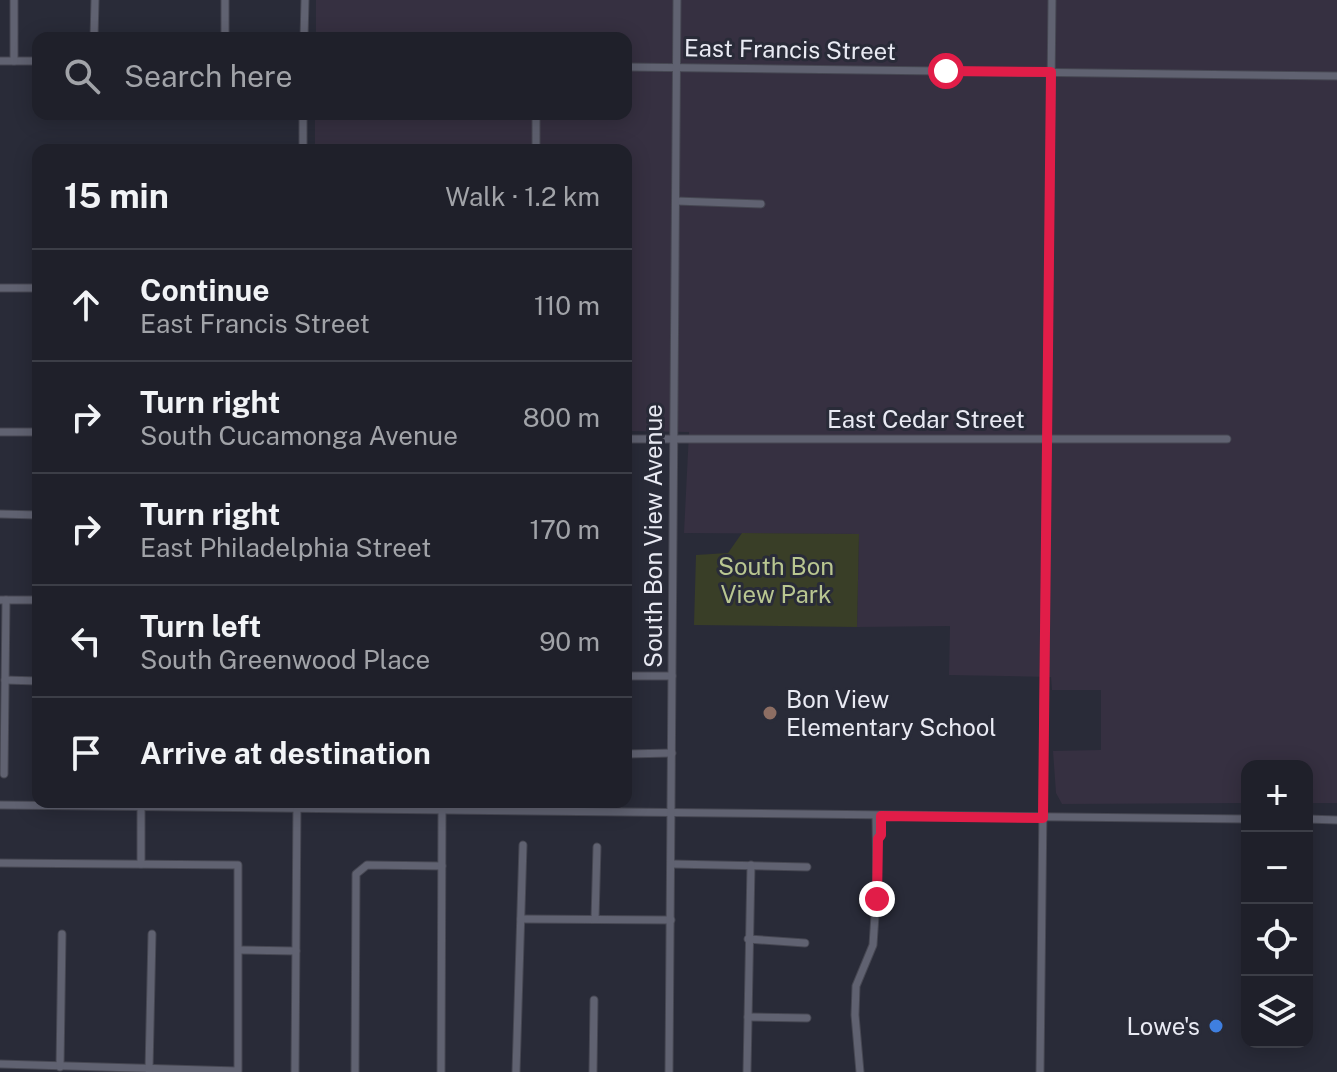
<!DOCTYPE html>
<html lang="en">
<head>
<meta charset="utf-8">
<style>
	:root { --surface:#1f202a; --page:#2c2d36; --text:#f1f3f6; --muted:#a1a3a8; --line:#3c3e47 }
	body { margin:0; font-family:"Public Sans",sans-serif; background:var(--page); color:var(--text) }
	.controls { position:absolute; right:24px; bottom:24px; display:grid; overflow:hidden; border-radius:16px; box-shadow:0 4px 20px #0003 }
	.controls button { width:72px; height:72px; display:grid; place-items:center; padding:0; border:0; border-bottom:2px solid var(--line); background:var(--surface); color:var(--text); font:40px sans-serif }
	.stop { position:absolute; width:24px; height:24px; margin:-18px; border:6px solid #e11d48; border-radius:50%; background:#fff }
	.stop.end { background:#e11d48; border-color:#fff; box-shadow:0 2px 8px #0008 }
	.list { margin:0; padding:0; list-style:none }
	h2 { display:flex; justify-content:space-between; align-items:center; height:104px; margin:0; padding:0 32px; font-size:34px }
	h2 small { font-size:26px; font-weight:400; color:var(--muted) }
	.list li { display:grid; grid-template-columns:52px 1fr auto; gap:24px; align-items:center; box-sizing:border-box; height:112px; padding:0 32px; border-top:2px solid var(--line) }
	.list b { display:block; font-size:30px; white-space:nowrap }
	.list p { margin:0; font-size:26px; white-space:nowrap; color:var(--muted) }
	.list em { font-size:26px; font-style:normal; color:var(--muted) }
	.icon { flex:none; width:44px; height:44px; fill:none; stroke:currentColor; stroke-width:2; stroke-linecap:round; stroke-linejoin:round }
	.map { position:relative; flex:none; width:1337px; height:1072px; overflow:hidden }
	.search { position:absolute; background:var(--surface); box-shadow:0 4px 20px #0003; left:32px; top:32px; width:600px; height:88px; display:flex; align-items:center; gap:20px; box-sizing:border-box; padding:0 28px; border-radius:16px; color:var(--muted); font-size:30px }
	.panel { position:absolute; background:var(--surface); box-shadow:0 4px 20px #0003; left:32px; top:144px; width:600px; height:664px; border-radius:16px }
	.map>svg:first-child { display:block }
</style>
</head>
<body>
<div class="map">
<svg width="1337" height="1072" viewBox="0 0 1337 1072">
	<rect width="100%" height="100%" fill="#292b38"/>
	<path fill="#363041" d="M 316,0 L 1337,0 L 1337,803 L 1307,803 L 1307,766 L 1247,766 L 1247,803 L 1062,804 L 1056,793 L 1053,751 L 1101,750 L 1101,690 L 1052,690 L 1051,677 L 949,675 L 950,626 L 857,627 L 859,534 L 684,533 L 689,432 L 626,431 L 626,150 L 315,150 L 315,114 L 626,114 L 626,38 L 316,38 Z"/>
	<path fill="#393e27" d="M 742,533 L 859,534 L 857,627 L 694,625 L 696,555 L 728,553 Z"/>
	<g fill="none" stroke-linecap="round" stroke-linejoin="round">
		<defs>
			<g id="minor">
				<path d="M 225,0 L 225,38"/>
				<path d="M 94,38 L 95,0"/>
				<path d="M 304,38 L 305,0"/>
				<path d="M 0,61 L 38,61"/>
				<path d="M 14,61 L 14,0"/>
				<path d="M 626,67 L 1337,76"/>
				<path d="M 303,150 L 303,114"/>
				<path d="M 536,150 L 536,114"/>
				<path d="M 676,201 L 761,204"/>
				<path d="M 0,288 L 38,288"/>
				<path d="M 0,432 L 38,432"/>
				<path d="M 626,439 L 1227,439"/>
				<path d="M 0,514 L 38,515"/>
				<path d="M 0,600 L 38,600"/>
				<path d="M 626,676 L 672,676"/>
				<path d="M 5,680 L 38,681"/>
				<path d="M 626,754 L 672,753"/>
				<path d="M 4,774 L 6,600"/>
				<path d="M 0,805 L 1247,819"/>
				<path d="M 1307,819 L 1337,820"/>
				<path d="M 878,839 L 881,835 L 881,816"/>
				<path d="M 0,863 L 238,865 L 238,1071 L 0,1064"/>
				<path d="M 141,864 L 141,808"/>
				<path d="M 672,864 L 807,867"/>
				<path d="M 521,919 L 671,920"/>
				<path d="M 595,919 L 597,847"/>
				<path d="M 748,939 L 805,943"/>
				<path d="M 240,950 L 296,951"/>
				<path d="M 748,1017 L 807,1018"/>
				<path d="M 60,1067 L 62,934"/>
				<path d="M 149,1070 L 152,934"/>
				<path d="M 295,1072 L 297,802"/>
				<path d="M 355,1072 L 356,874 L 367,865 L 442,866"/>
				<path d="M 441,1072 L 442,812"/>
				<path d="M 516,1072 L 523,845"/>
				<path d="M 593,1072 L 594,1000"/>
				<path d="M 669,1072 L 677,0"/>
				<path d="M 747,1072 L 751,865"/>
				<path d="M 860,1072 L 855,1015 L 856,986 L 873,945 L 877,885 L 876,816"/>
				<path d="M 1040,1072 L 1052,0"/>
			</g>
		</defs>
		<use href="#minor" stroke="#464752" stroke-width="9"/>
		<use href="#minor" stroke="#606271" stroke-width="7"/>
	</g>
	<g fill="none" stroke-linecap="round" stroke-linejoin="round">
		<path stroke="#e11d48" stroke-width="10" d="M 877,899 L 878,839 L 881,835 L 881,816 L 1043,818 L 1051,72 L 946,71"/>
	</g>
	<circle fill="#8d6e63" stroke="#292b38" stroke-width="3" cx="770" cy="713" r="8"/>
	<circle fill="#3f7fe0" stroke="#292b38" stroke-width="3" cx="1216" cy="1026" r="8"/>
	<g text-anchor="middle" dominant-baseline="central" stroke-width="6" stroke-linejoin="round" paint-order="stroke">
		<g font-size="24" fill="#e9eaf3" stroke="#292b38">
			<text transform="translate(790 49) rotate(1)">East Francis Street</text>
			<text x="926" y="419">East Cedar Street</text>
			<text transform="translate(653 536) rotate(-90)">South Bon View Avenue</text>
		</g>
		<g font-size="24" fill="#b9c691" stroke="#292b38">
			<text x="776" y="566">South Bon<tspan x="776" dy="28">View Park</tspan></text>
		</g>
		<g font-size="24" fill="#e9eaf3" stroke="#292b38" text-anchor="start">
			<text x="786" y="699">Bon View<tspan x="786" dy="28">Elementary School</tspan></text>
			<text x="1200" y="1026" text-anchor="end">Lowe's</text>
		</g>
	</g>
</svg>
<div class="controls">
<button>+</button>
<button>−</button>
<button><svg class="icon" aria-label="locate" viewBox="0 0 24 24"><circle cx="12" cy="12" r="6"/><path d="M12 2v4M12 18v4M2 12h4M18 12h4"/></svg></button>
<button><svg class="icon" aria-label="layers" viewBox="0 0 24 24"><path d="M12 4l9 5-9 5-9-5zM3 14l9 5 9-5"/></svg></button>
</div>
<div class="stop" style="left:946px;top:71px"></div>
<div class="stop end" style="left:877px;top:899px"></div>
<div class="search"><svg class="icon" aria-label="search" viewBox="0 0 24 24"><circle cx="10" cy="10" r="6"/><path d="M15 15l6 6"/></svg>Search here</div>
<section class="panel">
<h2>15 min<small>Walk · 1.2 km</small></h2>
<ul class="list">
<li><svg class="icon" aria-label="ahead" viewBox="0 0 24 24"><path d="M12 20V5M6 11l6-6 6 6"/></svg><div><b>Continue</b><p>East Francis Street</p></div><em>110 m</em></li>
<li><svg class="icon" aria-label="right" viewBox="0 0 24 24"><path d="M7 20v-9h11M14 6l5 5-5 5"/></svg><div><b>Turn right</b><p>South Cucamonga Avenue</p></div><em>800 m</em></li>
<li><svg class="icon" aria-label="right" viewBox="0 0 24 24"><path d="M7 20v-9h11M14 6l5 5-5 5"/></svg><div><b>Turn right</b><p>East Philadelphia Street</p></div><em>170 m</em></li>
<li><svg class="icon" aria-label="left" viewBox="0 0 24 24"><path d="M17 20v-9H6M10 6l-5 5 5 5"/></svg><div><b>Turn left</b><p>South Greenwood Place</p></div><em>90 m</em></li>
<li><svg class="icon" aria-label="arrive" viewBox="0 0 24 24"><path d="M6 21V4h12l-3 4 3 4H6"/></svg><div><b>Arrive at destination</b></div></li>
</ul>
</section>
</div>
</body>
</html>
